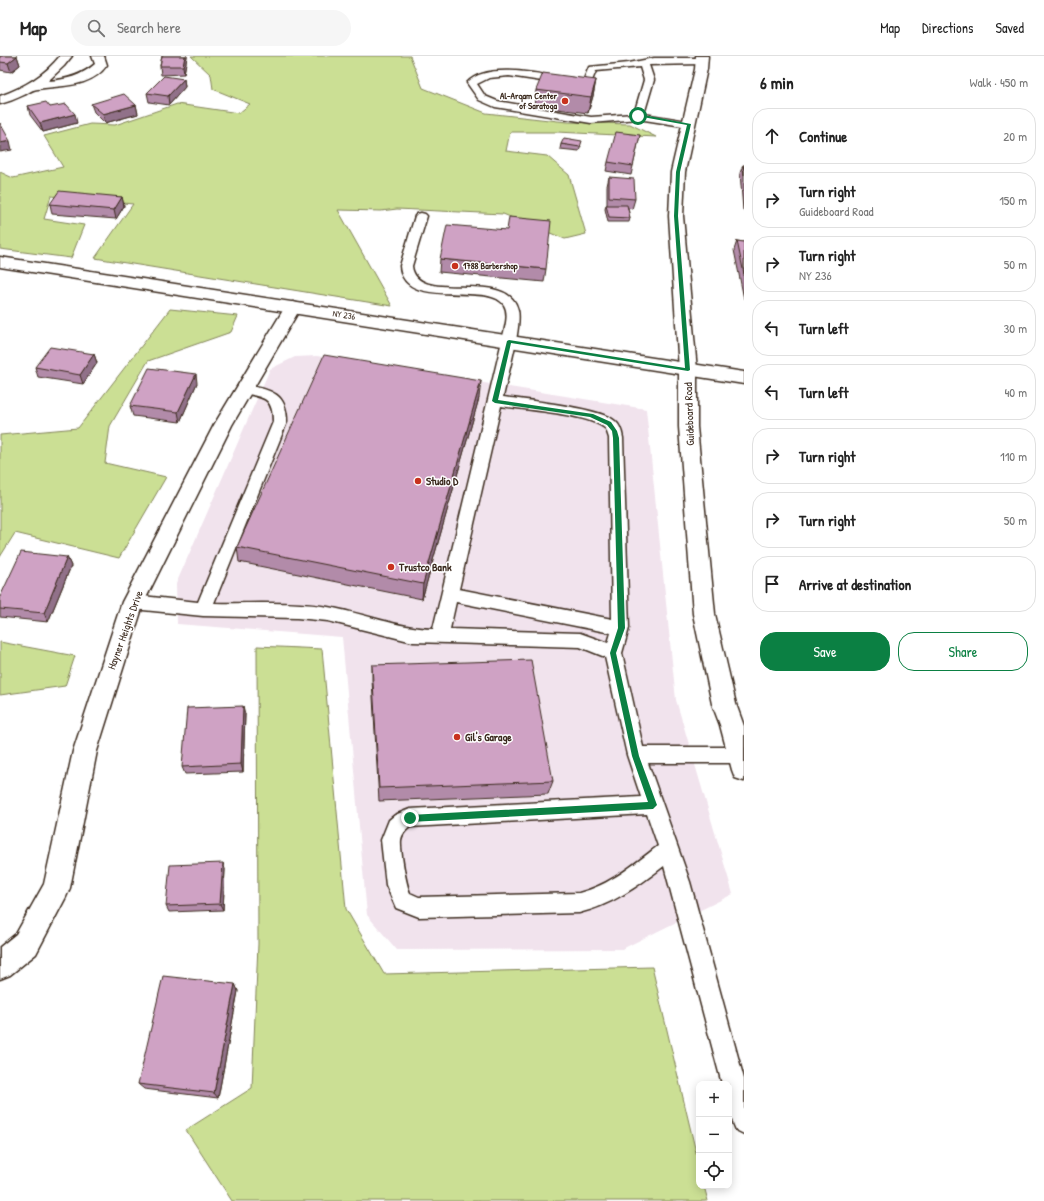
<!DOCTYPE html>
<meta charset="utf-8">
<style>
:root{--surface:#fff;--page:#f6f6f6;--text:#222;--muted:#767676;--line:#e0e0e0;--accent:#0b8043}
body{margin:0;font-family:"Patrick Hand",sans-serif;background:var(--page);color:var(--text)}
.controls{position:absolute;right:12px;bottom:12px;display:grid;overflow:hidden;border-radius:8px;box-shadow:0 2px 10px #0003}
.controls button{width:36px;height:36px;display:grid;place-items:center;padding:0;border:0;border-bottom:1px solid var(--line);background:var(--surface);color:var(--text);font:20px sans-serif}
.stop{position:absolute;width:12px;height:12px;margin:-9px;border:3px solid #0b8043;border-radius:50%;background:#fff}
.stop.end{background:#0b8043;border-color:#fff;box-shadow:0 1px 4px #0008}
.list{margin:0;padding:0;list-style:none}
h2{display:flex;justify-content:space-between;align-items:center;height:52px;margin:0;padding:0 16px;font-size:17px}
h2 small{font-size:13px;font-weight:400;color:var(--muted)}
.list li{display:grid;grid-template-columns:26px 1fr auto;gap:12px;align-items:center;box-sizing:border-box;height:56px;margin:0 8px 8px;padding:0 8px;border:1px solid var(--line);border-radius:16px}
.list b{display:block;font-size:15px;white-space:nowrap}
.list p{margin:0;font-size:13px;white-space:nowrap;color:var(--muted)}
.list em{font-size:13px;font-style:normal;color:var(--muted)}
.actions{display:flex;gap:8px;padding:12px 16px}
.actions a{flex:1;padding:9px 0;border:1px solid var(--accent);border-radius:16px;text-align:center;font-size:14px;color:var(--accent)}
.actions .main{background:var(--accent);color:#fff}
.icon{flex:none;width:22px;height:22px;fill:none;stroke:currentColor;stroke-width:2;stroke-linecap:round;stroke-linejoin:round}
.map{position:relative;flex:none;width:744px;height:1145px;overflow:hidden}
header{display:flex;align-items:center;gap:24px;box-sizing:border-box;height:56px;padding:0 20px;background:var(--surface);border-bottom:1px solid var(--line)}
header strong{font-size:19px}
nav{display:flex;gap:22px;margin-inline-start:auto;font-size:14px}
.search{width:280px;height:36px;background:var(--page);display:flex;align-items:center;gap:10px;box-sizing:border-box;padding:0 14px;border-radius:22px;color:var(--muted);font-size:15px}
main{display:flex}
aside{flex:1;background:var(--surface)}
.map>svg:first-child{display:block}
.built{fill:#f1e3ed}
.green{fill:#cbdf94;stroke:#838459}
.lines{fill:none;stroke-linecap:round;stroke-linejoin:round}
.service-casing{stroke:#3b2a1e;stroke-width:3}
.minor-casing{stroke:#3b2a1e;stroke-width:3}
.tertiary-casing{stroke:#3b2a1e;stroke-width:3}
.secondary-casing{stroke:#3b2a1e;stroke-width:3}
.service{fill:#fff;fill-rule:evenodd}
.minor{fill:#fff;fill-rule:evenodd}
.tertiary{fill:#fff;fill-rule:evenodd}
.secondary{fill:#fff;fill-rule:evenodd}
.wall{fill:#b28ba9;stroke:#3b2a1e}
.shaded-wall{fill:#917189;stroke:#3b2a1e}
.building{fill:#cfa2c4;stroke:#3b2a1e}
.route{fill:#0b8043}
.poi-dot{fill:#c8321e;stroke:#fff;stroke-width:1.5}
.labels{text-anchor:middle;stroke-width:3;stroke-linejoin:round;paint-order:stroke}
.far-poi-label{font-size:9px;font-weight:bold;fill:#3b2a1e;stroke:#fff;text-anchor:end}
.far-street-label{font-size:9px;fill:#3b2a1e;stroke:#fff}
.street-label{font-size:11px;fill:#3b2a1e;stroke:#fff}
.poi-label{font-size:11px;font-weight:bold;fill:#3b2a1e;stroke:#fff;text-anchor:start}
</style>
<header>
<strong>Map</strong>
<div class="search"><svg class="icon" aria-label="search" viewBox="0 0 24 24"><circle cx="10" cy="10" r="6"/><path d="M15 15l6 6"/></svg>Search here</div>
<nav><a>Map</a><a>Directions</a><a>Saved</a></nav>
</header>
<main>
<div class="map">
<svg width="744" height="1145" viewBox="0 0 744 1145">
<rect width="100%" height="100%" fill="#fff"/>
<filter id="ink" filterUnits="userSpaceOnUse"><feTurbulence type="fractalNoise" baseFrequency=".025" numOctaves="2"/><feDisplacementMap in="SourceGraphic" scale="8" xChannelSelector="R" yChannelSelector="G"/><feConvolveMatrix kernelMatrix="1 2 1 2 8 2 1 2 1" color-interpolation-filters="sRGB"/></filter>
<g filter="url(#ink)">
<!-- built -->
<path class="built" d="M317,300L646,353L676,644L733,838L622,893L397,894L367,859L342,581L177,568L176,528L270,313L295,301Z"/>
<!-- green -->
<path class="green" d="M191,0H410L423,32L486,57L567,66L630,68L656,81L557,76H510L506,95L547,100L569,119L586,178L565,183L503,158L397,153L381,155L338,154L392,250L95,202L133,148L51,140L44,163L84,169L71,202L0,193V116L13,122L63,111L44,80L90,68L115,69L177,48L239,57L250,48L213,33L211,19Z
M170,253L238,260L231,276L148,305L110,370L105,407L166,421L119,502L15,477L0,501V379L78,372Z
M0,586L75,600L65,630L0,639Z
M257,590L322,593L346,853L384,918L652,911L699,1109V1130H704L708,1145H232L186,1074L252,1032L258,888Z"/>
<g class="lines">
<defs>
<path id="service" d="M654,2H702L707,5L702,8L649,9L654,24L644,58L693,66L694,68L693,70L689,71L638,63L591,67L495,51L479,44L467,27C488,3 552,21 580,25L584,23L589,11L629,7ZM640,11L644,24L634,58L591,61L497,45L485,40L477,28L489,22L509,20L581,31L591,27L596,15Z
M421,157L425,158L427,160L412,210C416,251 508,210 518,254C522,271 507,322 503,341C525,344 601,352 615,365C620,369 622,376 623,382L629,572L622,597L643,691H740L744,692V706L740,707H648L690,826L744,1023V1078L736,1074C729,1059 729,1045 729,1028H722L664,810C638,830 612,849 579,857L419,861L396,852L386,829L381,784L389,764L395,759L410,753L641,741L627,699L605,601L580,591L413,586L328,565L297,562L203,560L133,553L127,551L125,546L127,541L133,539L198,546L273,366C273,339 262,342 240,336L238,333L240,330L245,329C270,334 287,336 287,366L214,547C251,548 291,545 328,551C363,557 397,572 433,573L502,285C504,274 510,259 504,249C488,224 403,256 400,210L415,160L417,158ZM501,350C525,354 589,358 606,373L609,382L612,563L459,533ZM456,546L611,577L608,587L580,577L450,573ZM647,758L658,790C633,809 610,829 579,837L419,841L410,837C406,828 400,794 401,784C402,778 406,774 410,771Z"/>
<path id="minor" d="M60,0H72L64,10L48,25C66,24 81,20 95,8L92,0H104L107,9C91,32 62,29 38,33C33,33 28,37 24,39C16,43 8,46 0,48V40C23,32 45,19 60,0Z
M293,246L299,248L301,251L232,369L144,546L97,695L70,832L66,841L36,898L10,919L0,923V891L16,878L44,828L73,695L122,546L214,369L285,251L287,248Z"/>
<path id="tertiary" d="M696,0H708L707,13L685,116L683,160L697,314V371L715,558L736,648L744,670V725L735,722L732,714L720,669L712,648L693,558L679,371V314L669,160L671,116L695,13Z"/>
<path id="secondary" d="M0,201L744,316V328L0,211Z"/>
</defs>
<!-- service casing -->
<use href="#service" class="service-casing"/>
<!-- minor casing -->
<use href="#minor" class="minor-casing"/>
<!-- tertiary casing -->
<use href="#tertiary" class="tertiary-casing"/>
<!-- secondary casing -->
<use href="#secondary" class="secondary-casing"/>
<!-- service -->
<use href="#service" class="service"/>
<!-- minor -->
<use href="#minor" class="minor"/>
<!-- tertiary -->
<use href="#tertiary" class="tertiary"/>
<!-- secondary -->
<use href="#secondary" class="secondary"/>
</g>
<!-- wall -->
<path class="wall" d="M0,0H17L20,9L11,16L0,14Z
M162,0H187L184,18L161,19L160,10Z
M184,23L185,31L169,49L149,46L147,37Z
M596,24L593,40L588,57L534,50L536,34Z
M91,48L136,49L138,58L105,67L94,56Z
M28,50L50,51L77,67L43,76L30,59Z
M640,79L631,119L606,115L608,106Z
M561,88L581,90L579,95L560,93Z
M743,109H744V154H743L740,117Z
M609,121L635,143L632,153L628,152L630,162L629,166H608L605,153L606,149H607V130Z
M122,141L124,150L116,163L52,158L50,148Z
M737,185L744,186V243L734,194Z
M440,203L546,213L544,226L439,216Z
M94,298L97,307L83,328L38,321L35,311Z
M197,327L180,366L133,360L130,350Z
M479,342L422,543L239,506L237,491Z
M67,501L71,510L48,566L0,561V541Z
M372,609L553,725L548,738L379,745L372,624Z
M245,658L243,716L185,718L182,711Z
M225,813L223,854L169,856L166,850Z
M235,928L238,935L218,1042L144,1033L138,1028Z"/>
<!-- shaded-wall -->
<path class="shaded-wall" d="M17,0L20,9L11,16L8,7Z
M185,0H187V1L184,18L183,10Z
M184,23L185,31L169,49L168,40Z
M596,24L593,40L588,57L591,41Z
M136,49L138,58L105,67L103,58Z
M75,58L77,67L43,76L40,67Z
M10,85L12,94L0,96V87Z
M122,141L124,150L116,163L114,154Z
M94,298L97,307L83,328L80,319Z
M196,318L197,327L180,366L178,356Z
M481,325L479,342L422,543L423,528Z
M67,501L71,510L48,566L44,557Z
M243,650L245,658L243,716L241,708Z
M223,807L225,813L223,854L220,848Z
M235,928L238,935L218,1042L214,1037Z"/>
<!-- building -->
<path class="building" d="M0,0H17L8,7L0,6Z
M162,0H185L183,10H160Z
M543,17L596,24L591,41L536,34Z
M164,20L184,23L168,40L147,37Z
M124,38L136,49L103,58L91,48Z
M46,46L50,51L66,48L75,58L40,67L28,50Z
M0,67L10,85L0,87Z
M616,76L640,79L633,110L608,106Z
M564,82L582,85L580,91L561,88Z
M743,109H744V119Z
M609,121L634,123L635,143L609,141Z
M59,135L122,141L114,154L50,148Z
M606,149H627L630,162L609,161Z
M509,161L551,165L546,213L440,203L447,169L507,174Z
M737,185L744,186V218Z
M50,291L94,298L80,319L35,311Z
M324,299L481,325L423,528L237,491Z
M149,312L196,318L178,356L130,350Z
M21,496L67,501L44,557L0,553V541Z
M531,604L553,725L379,732L372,609Z
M243,650L241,708L182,711L187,652Z
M223,807L220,848L166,850L170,809Z
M163,920L235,928L214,1037L138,1028Z"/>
</g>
<!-- route -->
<path class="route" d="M638,58L691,68L680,116L678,160L690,314L688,315L511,287L498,344L593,358L611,366L617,375L619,382L625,572L616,597L639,700L657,749L653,753L410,766L406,762L410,759L648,746L632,700L610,597L618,572L613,382L612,375L607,369L590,361L495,347L492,345L507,285L509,284L685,312L674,160L676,116L687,69L637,60Z"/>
<!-- markers -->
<g class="poi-dot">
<circle cx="565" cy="45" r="4"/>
<circle cx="455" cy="210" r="4"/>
<circle cx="418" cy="425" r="4"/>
<circle cx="391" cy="511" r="4"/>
<circle cx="457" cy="681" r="4"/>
</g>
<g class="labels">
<!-- far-poi labels -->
<g class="far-poi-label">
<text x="557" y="43">Al-Arqam Center<tspan x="557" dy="10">of Saratoga</tspan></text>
<text x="463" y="213" text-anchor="start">1788 Barbershop</text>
</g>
<!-- far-street labels -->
<g class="far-street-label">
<text transform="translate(344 259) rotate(9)" y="3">NY 236</text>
</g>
<!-- street labels -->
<g class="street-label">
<text transform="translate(689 358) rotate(-92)" y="4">Guideboard Road</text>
<text transform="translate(125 574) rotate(-70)" y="4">Hayner Heights Drive</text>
</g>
<!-- poi labels -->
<g class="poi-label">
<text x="426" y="429">Studio D</text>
<text x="399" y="515">Trustco Bank</text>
<text x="465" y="685">Gil's Garage</text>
</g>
</g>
</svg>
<div class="controls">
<button>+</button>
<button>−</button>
<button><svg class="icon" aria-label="locate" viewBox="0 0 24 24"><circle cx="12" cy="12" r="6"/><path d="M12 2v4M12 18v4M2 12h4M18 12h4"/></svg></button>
</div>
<div class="stop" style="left:638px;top:60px"></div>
<div class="stop end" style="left:410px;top:762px"></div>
</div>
<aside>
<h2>6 min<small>Walk · 450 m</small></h2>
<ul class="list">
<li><svg class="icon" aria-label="ahead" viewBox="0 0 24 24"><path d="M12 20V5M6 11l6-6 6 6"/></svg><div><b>Continue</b></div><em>20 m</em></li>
<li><svg class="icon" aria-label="right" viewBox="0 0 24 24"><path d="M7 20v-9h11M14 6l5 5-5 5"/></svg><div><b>Turn right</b><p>Guideboard Road</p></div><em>150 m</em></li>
<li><svg class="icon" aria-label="right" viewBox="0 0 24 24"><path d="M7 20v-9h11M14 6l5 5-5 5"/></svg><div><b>Turn right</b><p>NY 236</p></div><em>50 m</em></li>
<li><svg class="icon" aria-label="left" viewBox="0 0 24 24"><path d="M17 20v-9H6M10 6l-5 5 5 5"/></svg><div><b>Turn left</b></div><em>30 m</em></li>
<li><svg class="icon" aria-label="left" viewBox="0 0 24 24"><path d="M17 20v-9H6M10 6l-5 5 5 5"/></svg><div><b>Turn left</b></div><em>40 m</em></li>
<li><svg class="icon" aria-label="right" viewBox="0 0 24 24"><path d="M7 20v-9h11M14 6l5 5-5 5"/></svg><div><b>Turn right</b></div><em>110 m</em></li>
<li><svg class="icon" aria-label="right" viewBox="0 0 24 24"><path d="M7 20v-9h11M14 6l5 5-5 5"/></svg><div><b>Turn right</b></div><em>50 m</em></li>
<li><svg class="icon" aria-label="arrive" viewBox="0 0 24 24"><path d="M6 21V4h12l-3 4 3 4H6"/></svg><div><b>Arrive at destination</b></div></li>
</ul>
<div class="actions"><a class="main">Save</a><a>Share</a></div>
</aside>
</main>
